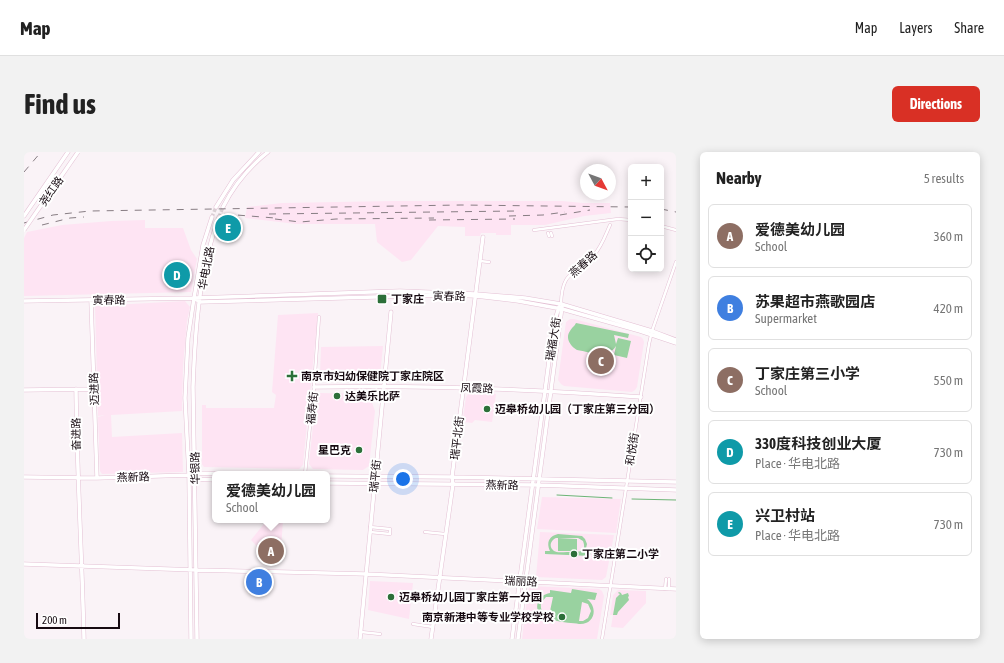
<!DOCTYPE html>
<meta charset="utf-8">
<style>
:root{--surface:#fff;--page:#f2f2f2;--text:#222;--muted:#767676;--line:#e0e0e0;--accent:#d93025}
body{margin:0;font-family:"Asap Condensed","Noto Sans SC",sans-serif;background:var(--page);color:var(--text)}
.controls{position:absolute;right:12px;top:12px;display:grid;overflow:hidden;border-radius:6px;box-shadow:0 2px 10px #0003}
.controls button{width:36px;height:36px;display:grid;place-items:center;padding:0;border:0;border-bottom:1px solid var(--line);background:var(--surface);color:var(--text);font:20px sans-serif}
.compass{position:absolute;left:556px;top:12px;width:36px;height:36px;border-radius:50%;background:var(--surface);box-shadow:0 2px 10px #0003;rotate:131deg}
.scale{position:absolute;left:12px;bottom:10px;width:84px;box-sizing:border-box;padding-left:4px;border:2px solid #160a11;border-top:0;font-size:11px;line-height:14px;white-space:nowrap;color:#160a11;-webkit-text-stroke:3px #fff;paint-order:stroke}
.you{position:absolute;left:379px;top:327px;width:14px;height:14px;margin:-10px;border:3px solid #fff;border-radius:50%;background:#1a73e8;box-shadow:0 0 0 6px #1a73e833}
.badge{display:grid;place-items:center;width:26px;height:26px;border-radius:50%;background:var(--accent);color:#fff;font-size:13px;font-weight:700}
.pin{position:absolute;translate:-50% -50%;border:2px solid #fff;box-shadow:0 1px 4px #0006}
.popup{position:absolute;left:188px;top:319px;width:118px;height:52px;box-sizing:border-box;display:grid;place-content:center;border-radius:6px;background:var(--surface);filter:drop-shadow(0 1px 3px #0005);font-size:13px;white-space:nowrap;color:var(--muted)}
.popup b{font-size:15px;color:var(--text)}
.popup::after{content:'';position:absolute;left:50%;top:100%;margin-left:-8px;border:8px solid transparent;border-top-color:var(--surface)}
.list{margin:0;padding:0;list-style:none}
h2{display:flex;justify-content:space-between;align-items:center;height:52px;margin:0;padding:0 16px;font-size:17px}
h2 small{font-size:13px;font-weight:400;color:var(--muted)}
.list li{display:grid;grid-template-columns:26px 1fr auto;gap:12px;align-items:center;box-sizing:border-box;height:64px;margin:0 8px 8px;padding:0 8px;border:1px solid var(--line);border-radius:6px}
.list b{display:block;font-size:15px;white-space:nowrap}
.list p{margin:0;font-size:13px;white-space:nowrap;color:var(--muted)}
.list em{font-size:13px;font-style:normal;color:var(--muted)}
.icon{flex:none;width:22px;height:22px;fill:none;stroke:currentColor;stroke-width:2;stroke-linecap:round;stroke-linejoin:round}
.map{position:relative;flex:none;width:652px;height:487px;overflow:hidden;border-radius:6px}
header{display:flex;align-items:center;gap:24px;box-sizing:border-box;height:56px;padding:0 20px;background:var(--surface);border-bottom:1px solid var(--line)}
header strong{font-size:19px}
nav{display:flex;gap:22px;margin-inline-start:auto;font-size:14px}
.intro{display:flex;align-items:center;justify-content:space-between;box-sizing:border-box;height:96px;padding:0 24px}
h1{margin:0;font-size:28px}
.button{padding:10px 18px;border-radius:6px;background:var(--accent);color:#fff;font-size:14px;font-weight:700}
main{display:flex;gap:24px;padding:0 24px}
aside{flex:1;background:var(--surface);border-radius:6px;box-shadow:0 2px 10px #0003}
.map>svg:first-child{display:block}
.built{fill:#fee4f3}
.green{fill:#99d2a0;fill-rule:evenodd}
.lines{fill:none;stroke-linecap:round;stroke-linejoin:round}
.stream{stroke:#6cb476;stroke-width:1}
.secondary-tunnel{stroke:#d8d0d4;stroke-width:3.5;stroke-dasharray:3.5 2;stroke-linecap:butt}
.street-casing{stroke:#e4c0d4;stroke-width:3.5}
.secondary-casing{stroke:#e4c0d4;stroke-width:4.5}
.street{stroke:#fff;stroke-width:2.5}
.secondary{stroke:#fff;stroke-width:3.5}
.rail{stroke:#877d83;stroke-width:1;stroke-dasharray:7 7;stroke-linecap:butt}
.secondary-bridge-casing{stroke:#e4c0d4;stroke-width:4.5;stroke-linecap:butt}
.secondary-bridge{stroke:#fff;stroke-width:3.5}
.poi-dot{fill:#2c6f39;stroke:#fff;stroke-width:1.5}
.labels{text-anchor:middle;stroke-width:4;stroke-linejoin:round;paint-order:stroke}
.street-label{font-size:11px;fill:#160a11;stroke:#fff}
.poi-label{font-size:11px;font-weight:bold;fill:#160a11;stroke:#fff;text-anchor:start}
</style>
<header>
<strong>Map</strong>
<nav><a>Map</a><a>Layers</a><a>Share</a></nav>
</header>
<div class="intro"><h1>Find us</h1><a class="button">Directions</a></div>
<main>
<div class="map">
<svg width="652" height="487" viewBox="0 0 652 487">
<rect width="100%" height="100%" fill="#faf3f7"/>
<!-- built -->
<path class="built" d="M369,49H538L559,51H586L587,61L560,64L521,73H487V83H472V81H457L456,84H441V75L414,74L387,108L378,110L353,90L351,72H272L221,66L223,55L258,51Z
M121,68V76H159L167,98L173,107L167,140L0,144V86L3,80L38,73L87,69Z
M161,149L166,155L163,169L159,214L158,259L87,263L88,285L158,281L159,320L78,322L76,319L74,265L81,263L74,264L71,154Z
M294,161L279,313L275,317L180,315L177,311L178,308V253H182V256H250L252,243L248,240L254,163Z
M546,167H550L617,185L619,187L620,190L613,235L611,238L608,240L540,234L537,232L534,228L542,170Z
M359,194L356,224L353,226H299L296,222L297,195Z
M448,239L472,242L468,270L451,268L448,271L441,270V267L439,266L442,245L445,241Z
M296,241L343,242L347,248L351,259L345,314L339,318L289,317L285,312L292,245Z
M518,345L597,347L592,381L513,377Z
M243,368H259L256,412L249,411L227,388Z
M516,380L590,383L582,425L578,428L512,425Z
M346,429L389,431L385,467L344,458Z
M506,434L575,437L578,439L580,444L573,487H498L504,438Z
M594,438L622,439V451L599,476L587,475L589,463H586L589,443Z"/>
<!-- green -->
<path class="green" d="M552,171L605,182L604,186L590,183L592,192L594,186L607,189L603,206L590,203L592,194C583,208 566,200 553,198C546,194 541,186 546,179C548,175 550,175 552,171Z
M534,382L558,384L561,387L563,392L561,401H567L566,404L521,402V399H526C522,391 525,384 534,382ZM532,386H554L559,389C564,402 551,400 543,400C539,400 533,401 530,399C524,395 527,388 532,386Z
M534,386L553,387V399H534Z
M548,437L573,441L571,448L563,447C575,456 570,473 555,472C543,470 507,470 514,450C516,445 520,442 526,441V438L547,441ZM522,445H529L525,464C519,462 516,458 517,451ZM558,450L564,452L567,459L564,466L559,469H555Z
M595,440L597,441L598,443L604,441L605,444L604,445L605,448L594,460L593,463H589L592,446L596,442L594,441Z"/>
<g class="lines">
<!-- stream -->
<path class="stream" d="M533,343L588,346
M608,347L652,348"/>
<!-- secondary-tunnel -->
<path class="secondary-tunnel" d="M188,65L192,55
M195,65L199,55"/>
<defs>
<path id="street" d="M637,74L652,78
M510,78L594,67L607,68
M524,81L525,84
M527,81L528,84
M456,109L465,110
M537,152C538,117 551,124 570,103C578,94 581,84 586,73
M281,322L290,235L295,165
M346,375L366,377V382L346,380
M401,380L421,382
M641,437L642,427
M645,437V427
M389,472L409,475
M337,480L356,482
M578,487L625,192L628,179L652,110"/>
<path id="secondary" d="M192,55L209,28L235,0
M199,55C210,33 225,15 244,0
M0,64L44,0
M170,146L176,150L420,143L452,144L494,149L538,157L616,179L652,191
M67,148L73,326
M0,149L170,146L376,139L452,142L501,146L537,152L628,179L652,188
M290,235C399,233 508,237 617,245
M52,237C53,321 58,404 60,487
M0,238L70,237
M165,323L171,327L191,328
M303,324L428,325L652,330
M0,325L73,326L165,323L171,321L210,322
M303,331L515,333L652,338
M0,412L172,418L342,422L652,437
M167,487L165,323L161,246L164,186L170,146L179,93L188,65
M173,487L169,235C171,178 175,119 195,65
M336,487L367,160
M407,487L429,332L428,325L459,85
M488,487L530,171L535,155
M494,487L538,155"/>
</defs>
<!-- street casing -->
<use href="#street" class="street-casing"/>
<!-- secondary casing -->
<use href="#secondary" class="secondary-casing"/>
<!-- street -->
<use href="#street" class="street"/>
<!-- secondary -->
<use href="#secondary" class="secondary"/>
<!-- rail -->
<path class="rail" d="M0,20L17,0
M637,57L652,60
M200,62L251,66
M245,62L493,59
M536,63L566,58
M485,64L519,63L541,60
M251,67L276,70L312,67L410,66
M405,68L491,67
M0,71L29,63L66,59L437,53L607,55
M18,73L46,66L60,65"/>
<defs>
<path id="secondary-bridge" d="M0,78L54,0"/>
</defs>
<!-- secondary-bridge casing -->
<use href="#secondary-bridge" class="secondary-bridge-casing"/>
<!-- secondary-bridge -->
<use href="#secondary-bridge" class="secondary-bridge"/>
</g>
<!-- markers -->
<g class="poi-dot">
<rect x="353" y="142" width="10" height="10" rx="2"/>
<path d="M266 218h4v4h4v4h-4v4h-4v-4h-4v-4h4z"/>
<circle cx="313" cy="244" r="4"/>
<circle cx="463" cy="257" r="4"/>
<circle cx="335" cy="298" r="4"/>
<circle cx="550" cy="402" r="4"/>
<circle cx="367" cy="445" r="4"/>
<circle cx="538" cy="465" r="4"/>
</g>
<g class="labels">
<!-- street labels -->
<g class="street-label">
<text transform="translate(27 39) rotate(-55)" y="4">尧红路</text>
<text transform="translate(559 112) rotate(-42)" y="4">燕春路</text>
<text transform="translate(182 116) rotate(-79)" y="4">华电北路</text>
<text transform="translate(425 144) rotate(1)" y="4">寅春路</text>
<text transform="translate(85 148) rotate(-1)" y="4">寅春路</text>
<text transform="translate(529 187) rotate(-81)" y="4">瑞福大街</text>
<text transform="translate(453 236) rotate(2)" y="4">凤霞路</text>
<text transform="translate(70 237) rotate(-92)" y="4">迈进路</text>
<text transform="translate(288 256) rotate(-84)" y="4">福寿街</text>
<text transform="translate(52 282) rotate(-91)" y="4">奋进路</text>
<text transform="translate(433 286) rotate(-83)" y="4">瑞平北街</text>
<text transform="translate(608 297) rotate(-81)" y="4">和悦街</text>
<text transform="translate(171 316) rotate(-91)" y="4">华银路</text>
<text transform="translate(351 324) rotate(-84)" y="4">瑞平街</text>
<text transform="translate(109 325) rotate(-2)" y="4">燕新路</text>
<text transform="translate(478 333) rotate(1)" y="4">燕新路</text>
<text transform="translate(497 429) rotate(3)" y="4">瑞丽路</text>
</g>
<!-- poi labels -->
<g class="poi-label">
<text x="367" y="151">丁家庄</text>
<text x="277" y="228">南京市妇幼保健院丁家庄院区</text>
<text x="321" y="248">达美乐比萨</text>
<text x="471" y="261">迈皋桥幼儿园（丁家庄第三分园）</text>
<text x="327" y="302" text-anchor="end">星巴克</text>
<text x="558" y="406">丁家庄第二小学</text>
<text x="375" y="449">迈皋桥幼儿园丁家庄第一分园</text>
<text x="530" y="469" text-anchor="end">南京新港中等专业学校学校</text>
</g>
</g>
</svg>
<div class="controls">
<button>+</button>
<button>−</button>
<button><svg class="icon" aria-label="locate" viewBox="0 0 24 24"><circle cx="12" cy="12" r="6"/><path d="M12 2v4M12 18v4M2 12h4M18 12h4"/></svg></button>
</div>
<svg class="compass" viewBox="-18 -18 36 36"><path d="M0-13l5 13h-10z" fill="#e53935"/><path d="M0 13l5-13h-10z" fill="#767676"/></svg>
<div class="scale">200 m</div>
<div class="you"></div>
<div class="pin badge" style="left:247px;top:399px;background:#8d6e63">A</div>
<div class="popup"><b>爱德美幼儿园</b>School</div>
<div class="pin badge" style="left:235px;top:430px;background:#3f7fe0">B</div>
<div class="pin badge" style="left:577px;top:209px;background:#8d6e63">C</div>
<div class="pin badge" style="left:153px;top:123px;background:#0f9aa8">D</div>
<div class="pin badge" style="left:204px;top:76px;background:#0f9aa8">E</div>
</div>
<aside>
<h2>Nearby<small>5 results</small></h2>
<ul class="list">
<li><span class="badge" style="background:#8d6e63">A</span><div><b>爱德美幼儿园</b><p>School</p></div><em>360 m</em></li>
<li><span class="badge" style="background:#3f7fe0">B</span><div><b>苏果超市燕歌园店</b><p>Supermarket</p></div><em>420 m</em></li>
<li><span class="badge" style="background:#8d6e63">C</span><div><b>丁家庄第三小学</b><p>School</p></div><em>550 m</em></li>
<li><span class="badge" style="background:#0f9aa8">D</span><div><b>330度科技创业大厦</b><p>Place · 华电北路</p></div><em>730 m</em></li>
<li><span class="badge" style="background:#0f9aa8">E</span><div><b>兴卫村站</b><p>Place · 华电北路</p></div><em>730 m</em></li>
</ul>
</aside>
</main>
